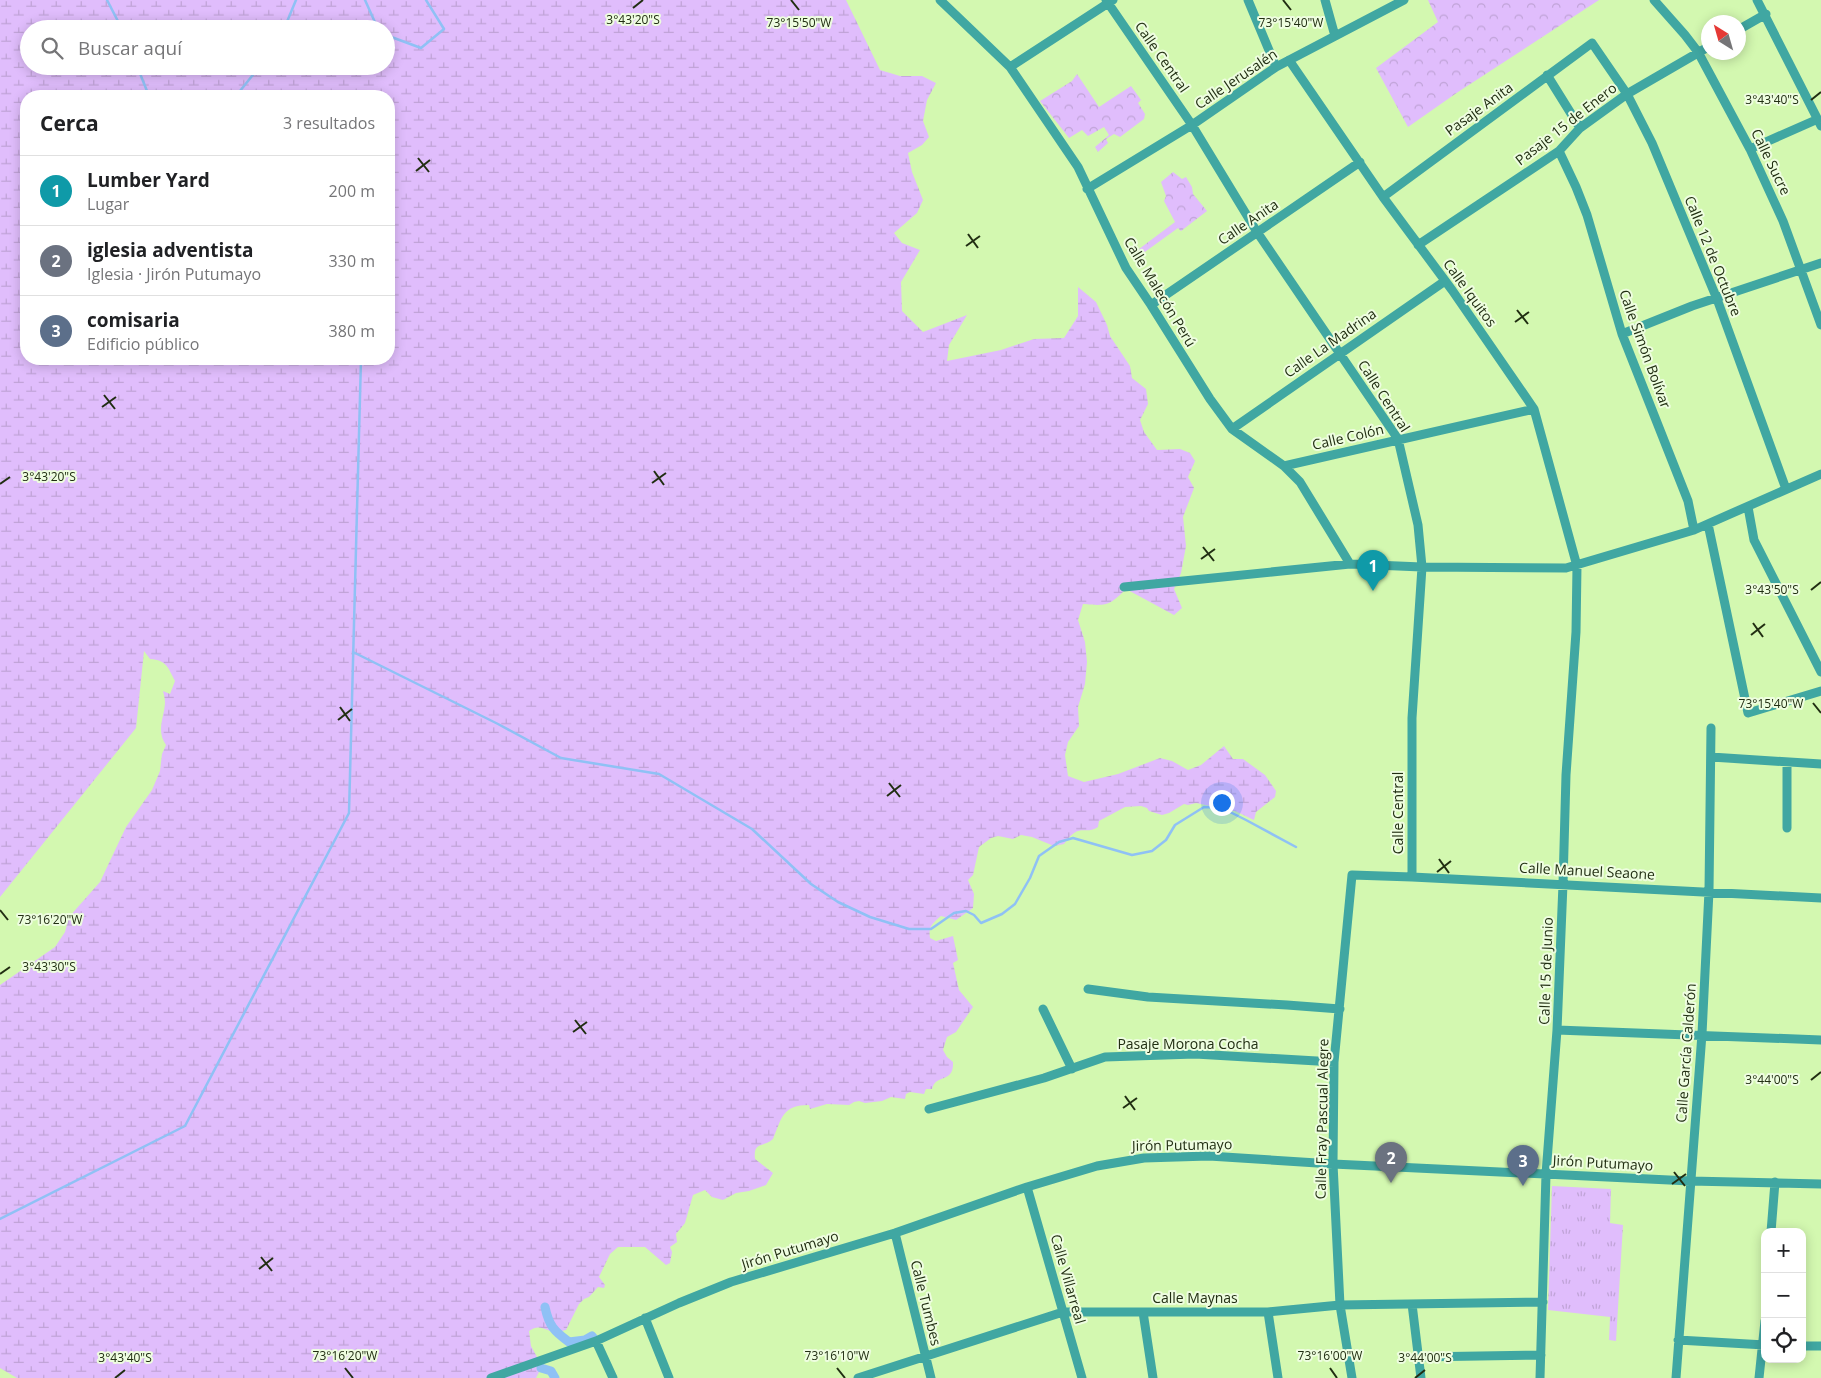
<!DOCTYPE html>
<html lang="es">
<meta charset="utf-8">
<style>
:root{--surface:#fff;--page:#f6f6f6;--text:#202124;--muted:#757577;--line:#e0e0e0;--accent:#111827}
body{margin:0;font-family:"Open Sans",sans-serif;background:var(--page);color:var(--text)}
.controls{position:absolute;right:15px;bottom:15px;display:grid;overflow:hidden;border-radius:10px;box-shadow:0 2px 12px #0003}
.controls button{width:45px;height:45px;display:grid;place-items:center;padding:0;border:0;border-bottom:1px solid var(--line);background:var(--surface);color:var(--text);font:25px sans-serif}
.compass{position:absolute;left:1701px;top:15px;width:45px;height:45px;border-radius:50%;background:var(--surface);box-shadow:0 2px 12px #0003;rotate:323deg}
.you{position:absolute;left:1221px;top:802px;width:18px;height:18px;margin:-12px;border:4px solid #fff;border-radius:50%;background:#1a73e8;box-shadow:0 0 0 8px #1a73e833}
.badge{display:grid;place-items:center;width:32px;height:32px;border-radius:50%;background:var(--accent);color:#fff;font-size:16px;font-weight:700}
.pin{position:absolute;translate:-50% -41px;filter:drop-shadow(0 1px 2px #0008)}
.pin::after{content:'';position:absolute;top:26px;width:18px;height:15px;background:inherit;clip-path:polygon(0 0,100% 0,50% 100%)}
.list{margin:0;padding:0;list-style:none}
h2{display:flex;justify-content:space-between;align-items:center;height:65px;margin:0;padding:0 20px;font-size:21px}
h2 small{font-size:16px;font-weight:400;color:var(--muted)}
.list li{display:grid;grid-template-columns:32px 1fr auto;gap:15px;align-items:center;box-sizing:border-box;height:70px;padding:0 20px;border-top:1px solid var(--line)}
.list b{display:block;font-size:19px;white-space:nowrap}
.list p{margin:0;font-size:16px;white-space:nowrap;color:var(--muted)}
.list em{font-size:16px;font-style:normal;color:var(--muted)}
.icon{flex:none;width:28px;height:28px;fill:none;stroke:currentColor;stroke-width:2;stroke-linecap:round;stroke-linejoin:round}
.map{position:relative;flex:none;width:1821px;height:1378px;overflow:hidden}
.search{position:absolute;background:var(--surface);box-shadow:0 2px 12px #0003;left:20px;top:20px;width:375px;height:55px;display:flex;align-items:center;gap:12px;box-sizing:border-box;padding:0 18px;border-radius:28px;color:var(--muted);font-size:19px}
.panel{position:absolute;background:var(--surface);box-shadow:0 2px 12px #0003;left:20px;top:90px;width:375px;height:275px;border-radius:20px}
.map>svg:first-child{display:block}
.grass{fill:url(#grass-tufts)}
.forest{fill:url(#forest-crowns)}
.wetland{fill:url(#wetland-marsh);fill-rule:evenodd}
.lines{fill:none;stroke-linecap:round;stroke-linejoin:round}
.stream{stroke:#8fc1f5;stroke-width:2.5}
.canal{stroke:#8fc1f5;stroke-width:9}
.minor{stroke:#40a7a2;stroke-width:9}
.ticks{fill:none;stroke:#212e12;stroke-width:2}
.labels{text-anchor:middle;stroke-width:4;stroke-linejoin:round;paint-order:stroke}
.street-label{font-size:14px;fill:#212e12;stroke:#eefde0}
.ticks-label{font-size:12px;text-anchor:middle;fill:#212e12;stroke:#eefde0;stroke-width:4;stroke-linejoin:round;paint-order:stroke}
</style>
<div class="map">
<svg width="1821" height="1378" viewBox="0 0 1821 1378">
<defs>
<pattern id="grass-tufts" width="24" height="20" patternUnits="userSpaceOnUse" patternTransform="scale(1.25)"><rect width="24" height="20" fill="#e0bdfc"/><path d="M3 7l-1-3M5 7V3M7 7l1-3M15 17l-1-3M17 17v-4M19 17l1-3" fill="none" stroke="#c0a3d7"/></pattern>
<pattern id="forest-crowns" width="20" height="18" patternUnits="userSpaceOnUse" patternTransform="scale(1.25)"><rect width="20" height="18" fill="#e0bdfc"/><path d="M2 6a3 3 0 1 1 6 0M12 15a3 3 0 1 1 6 0" fill="none" stroke="#c0a3d7"/></pattern>
<pattern id="wetland-marsh" width="20" height="14" patternUnits="userSpaceOnUse" patternTransform="scale(1.25)"><rect width="20" height="14" fill="#e0bdfc"/><path d="M1 5h8M5 5V1M11 12h8M15 12V8" fill="none" stroke="#c0a3d7"/></pattern>
</defs>
<rect width="100%" height="100%" fill="#d3f8b0"/>
<!-- grass -->
<path class="grass" d="M1552,1186L1611,1189L1610,1223L1623,1225L1616,1341L1609,1340L1610,1317L1548,1310Z"/>
<!-- forest -->
<path class="forest" d="M1428,0H1599L1458,92L1408,127L1376,68L1438,22Z
M1077,74L1099,107L1131,86L1141,100L1138,103L1145,114L1144,119L1120,137L1114,134L1106,139L1108,143L1098,152L1095,147L1109,135L1104,127L1088,136L1082,130L1069,138L1040,101L1072,81Z
M1173,172L1182,179L1186,177L1192,187L1193,194L1207,211L1181,231L1178,228L1142,254L1139,249L1175,222L1164,201L1166,196L1161,182Z"/>
<!-- wetland -->
<path class="wetland" d="M0,0H846L880,70L900,76H922L936,83L927,100L923,121L929,137L922,145L908,153L912,172L923,200L917,213L894,233L902,243L920,250L901,282L902,311L923,332L967,315L949,345L947,361L1001,350L1034,339L1064,338L1078,316V287L1096,302L1107,325L1110,336L1130,366L1132,378L1146,389L1148,404L1140,420L1144,432L1157,450L1180,449L1190,453L1195,461L1188,477L1194,488L1183,517L1186,546L1181,573L1174,589L1182,608L1174,615L1126,589C1109,606 1107,606 1083,604L1078,620L1085,642L1087,662L1085,684L1078,707L1079,726L1068,742L1065,755L1068,776L1084,782L1118,774L1160,758L1172,761L1188,770L1201,765L1224,746L1233,759H1243L1265,775L1276,791L1275,797L1256,812L1254,820L1235,811H1229L1220,807H1215L1196,803L1188,805L1184,804L1169,813L1162,815L1149,811L1147,808L1141,806L1125,807L1099,821L1098,827C1084,836 1080,821 1064,844L1054,846L1032,837L1021,835L1013,839L998,836L991,838L979,847L973,875L968,880L974,894L973,908L956,920L941,916C933,923 928,926 930,938L936,941L953,936L958,960L953,963L959,990L973,1007L956,1032L947,1037L943,1050L947,1057L953,1062C954,1084 936,1073 932,1089H926L924,1094L910,1092L906,1094L905,1099L891,1097L882,1101L865,1103L859,1101L854,1102L849,1105L827,1104L810,1109L809,1105C783,1105 782,1117 773,1139C763,1148 753,1141 755,1159L773,1173L766,1185L749,1191L736,1193L723,1200L712,1197L705,1190L693,1195L685,1223L676,1234L677,1242L670,1247L672,1252L670,1263L666,1265L645,1247H618L610,1254L599,1277L605,1285L604,1288L598,1287L589,1297L584,1299L579,1304L566,1330C564,1330 561,1332 558,1332C547,1333 541,1322 529,1331L531,1346L542,1366L536,1378H17L0,1368V985L55,947L65,932L69,917L100,882L126,827L152,790L160,771L162,754L166,745C156,731 164,718 165,703C165,699 164,695 163,691L170,694L175,681C168,668 167,660 150,659L144,651L136,728L0,897ZM29,29H386V66H29ZM26,96H389V359H26Z"/>
<g class="lines">
<!-- stream -->
<path class="stream" d="M107,0L122,29
M365,0L378,29
M284,29L296,0
M386,35L421,48L444,29L426,0
M137,66L149,96
M236,96L260,66
M353,652L498,724L561,758L659,774L752,829L811,884L838,902L870,917L909,929H931L954,913L966,911L974,915L981,923L1002,914L1015,904L1030,878L1039,856L1059,842L1073,838L1132,855L1152,851L1166,840L1175,825L1204,807L1222,808L1246,820L1296,847
M0,1219L185,1126L349,813L361,359"/>
<!-- canal -->
<path class="canal" d="M545,1307C549,1326 554,1331 569,1342L585,1340L592,1336L596,1341
M541,1368L551,1371L555,1378"/>
<!-- minor -->
<path class="minor" d="M940,0L1010,67L1078,167L1126,268L1151,305L1210,399L1232,429L1284,466L1300,482L1350,564
M1106,0L1192,125L1257,232L1398,439L1418,525L1422,567L1412,718V877
M1248,0L1276,67
M1325,0L1335,36
M1654,0L1685,35L1698,52L1750,149L1783,221L1821,325
M1757,0L1821,126
M1738,30L1766,14
M1289,60L1383,197L1452,290L1534,409L1577,566L1576,632L1566,775L1563,884L1557,1030L1546,1174L1540,1378
M1010,67L1113,0
M1547,75L1580,128
M1750,149L1818,119
M1559,151L1576,187L1587,215L1622,334L1688,501L1694,530
M1087,189L1192,125L1276,67L1404,0
M1383,197L1592,43L1627,94L1652,143L1717,299L1786,489
M1418,245L1559,151L1580,128L1627,94L1708,47
M1151,305L1360,162
M1622,334L1692,306L1821,263
M1232,429L1445,281
M1284,466L1534,409
M1748,507L1754,540L1821,672
M1708,524L1748,713L1821,691
M1124,587L1350,564L1422,567L1566,568L1694,530L1821,474
M1711,757L1821,764
M1787,828V763
M1088,989L1148,997L1287,1005L1340,1009
M1043,1009L1072,1069
M1557,1030L1821,1040
M929,1109L1044,1078L1105,1057L1195,1054L1334,1062
M1027,1187L1082,1378
M1771,1232L1775,1182
M895,1233L931,1378
M1412,1304L1421,1378
M1143,1312L1153,1378
M1268,1312L1278,1378
M645,1318L669,1378
M1678,1340L1765,1345
M596,1341L613,1378
M1802,1346H1821
M1418,1357L1541,1355
M491,1378L596,1341L679,1303L731,1282L895,1233L1027,1187L1097,1166L1144,1158L1209,1156L1333,1164L1690,1181L1821,1184
M858,1378L1063,1312H1268L1340,1305L1543,1302
M1352,1378L1340,1305L1333,1164L1334,1062L1352,875L1412,877L1821,898
M1676,1378L1702,1034L1709,891L1711,728
M1759,1378L1765,1321"/>
</g>
<!-- ticks -->
<path class="ticks" d="M791,0L799,10M1283,0L1291,10M633,8L643,0M1811,100L1821,92M418,158L429,172M416,171L430,160M968,234L978,248M966,246L980,236M1517,310L1528,324M1515,322L1529,312M104,395L115,409M102,407L116,397M654,471L664,485M652,483L666,473M0,484L10,477M1203,547L1214,561M1201,559L1215,549M1811,590L1821,582M1753,623L1763,637M1751,635L1765,624M1813,703L1821,713M340,707L350,721M338,720L352,709M889,783L900,797M887,796L901,785M1439,859L1449,873M1437,872L1451,861M0,910L8,920M0,974L10,967M575,1020L586,1034M573,1032L587,1022M1811,1080L1821,1072M1125,1096L1135,1110M1123,1108L1137,1098M1674,1172L1685,1186M1672,1184L1686,1174M261,1257L272,1271M259,1269L273,1258M345,1368L353,1378M837,1368L845,1378M1330,1368L1337,1378M115,1378L125,1370M1415,1378L1425,1370"/>
<g class="labels">
<!-- street labels -->
<g class="street-label">
<text transform="translate(1162 57) rotate(55)" y="5">Calle Central</text>
<text transform="translate(1236 79) rotate(-34)" y="5">Calle Jerusalén</text>
<text transform="translate(1479 109) rotate(-36)" y="5">Pasaje Anita</text>
<text transform="translate(1566 124) rotate(-38)" y="5">Pasaje 15 de Enero</text>
<text transform="translate(1771 162) rotate(64)" y="5">Calle Sucre</text>
<text transform="translate(1248 222) rotate(-34)" y="5">Calle Anita</text>
<text transform="translate(1713 256) rotate(68)" y="5">Calle 12 de Octubre</text>
<text transform="translate(1160 292) rotate(59)" y="5">Calle Malecón Perú</text>
<text transform="translate(1470 293) rotate(54)" y="5">Calle Iquitos</text>
<text transform="translate(1330 343) rotate(-35)" y="5">Calle La Madrina</text>
<text transform="translate(1645 349) rotate(70)" y="5">Calle Simón Bolívar</text>
<text transform="translate(1384 396) rotate(57)" y="5">Calle Central</text>
<text transform="translate(1348 437) rotate(-13)" y="5">Calle Colón</text>
<text transform="translate(1398 813) rotate(-90)" y="5">Calle Central</text>
<text transform="translate(1587 871) rotate(3)" y="5">Calle Manuel Seaone</text>
<text transform="translate(1546 971) rotate(-88)" y="5">Calle 15 de Junio</text>
<text x="1188" y="1049">Pasaje Morona Cocha</text>
<text transform="translate(1686 1053) rotate(-86)" y="5">Calle García Calderón</text>
<text transform="translate(1322 1119) rotate(-89)" y="5">Calle Fray Pascual Alegre</text>
<text transform="translate(1182 1145) rotate(-1)" y="5">Jirón Putumayo</text>
<text transform="translate(1603 1163) rotate(3)" y="5">Jirón Putumayo</text>
<text transform="translate(790 1250) rotate(-17)" y="5">Jirón Putumayo</text>
<text transform="translate(1068 1279) rotate(74)" y="5">Calle Villarreal</text>
<text x="1195" y="1303">Calle Maynas</text>
<text transform="translate(926 1303) rotate(76)" y="5">Calle Tumbes</text>
</g>
</g>
<g class="ticks-label">
<text x="633" y="24">3°43'20"S</text>
<text x="799" y="27">73°15'50"W</text>
<text x="1291" y="27">73°15'40"W</text>
<text x="1772" y="104">3°43'40"S</text>
<text x="49" y="481">3°43'20"S</text>
<text x="1772" y="594">3°43'50"S</text>
<text x="1771" y="708">73°15'40"W</text>
<text x="50" y="924">73°16'20"W</text>
<text x="49" y="971">3°43'30"S</text>
<text x="1772" y="1084">3°44'00"S</text>
<text x="345" y="1360">73°16'20"W</text>
<text x="837" y="1360">73°16'10"W</text>
<text x="1330" y="1360">73°16'00"W</text>
<text x="125" y="1362">3°43'40"S</text>
<text x="1425" y="1362">3°44'00"S</text>
</g>
</svg>
<div class="controls">
<button>+</button>
<button>−</button>
<button><svg class="icon" aria-label="locate" viewBox="0 0 24 24"><circle cx="12" cy="12" r="6"/><path d="M12 2v4M12 18v4M2 12h4M18 12h4"/></svg></button>
</div>
<svg class="compass" viewBox="-18 -18 36 36"><path d="M0-13l5 13h-10z" fill="#e53935"/><path d="M0 13l5-13h-10z" fill="#757577"/></svg>
<div class="you"></div>
<div class="pin badge" style="left:1373px;top:591px;background:#0f9aa8">1</div>
<div class="pin badge" style="left:1391px;top:1183px;background:#6b7280">2</div>
<div class="pin badge" style="left:1523px;top:1186px;background:#5c6f8a">3</div>
<div class="search"><svg class="icon" aria-label="search" viewBox="0 0 24 24"><circle cx="10" cy="10" r="6"/><path d="M15 15l6 6"/></svg>Buscar aquí</div>
<section class="panel">
<h2>Cerca<small>3 resultados</small></h2>
<ul class="list">
<li><span class="badge" style="background:#0f9aa8">1</span><div><b>Lumber Yard</b><p>Lugar</p></div><em>200 m</em></li>
<li><span class="badge" style="background:#6b7280">2</span><div><b>iglesia adventista</b><p>Iglesia · Jirón Putumayo</p></div><em>330 m</em></li>
<li><span class="badge" style="background:#5c6f8a">3</span><div><b>comisaria</b><p>Edificio público</p></div><em>380 m</em></li>
</ul>
</section>
</div>
